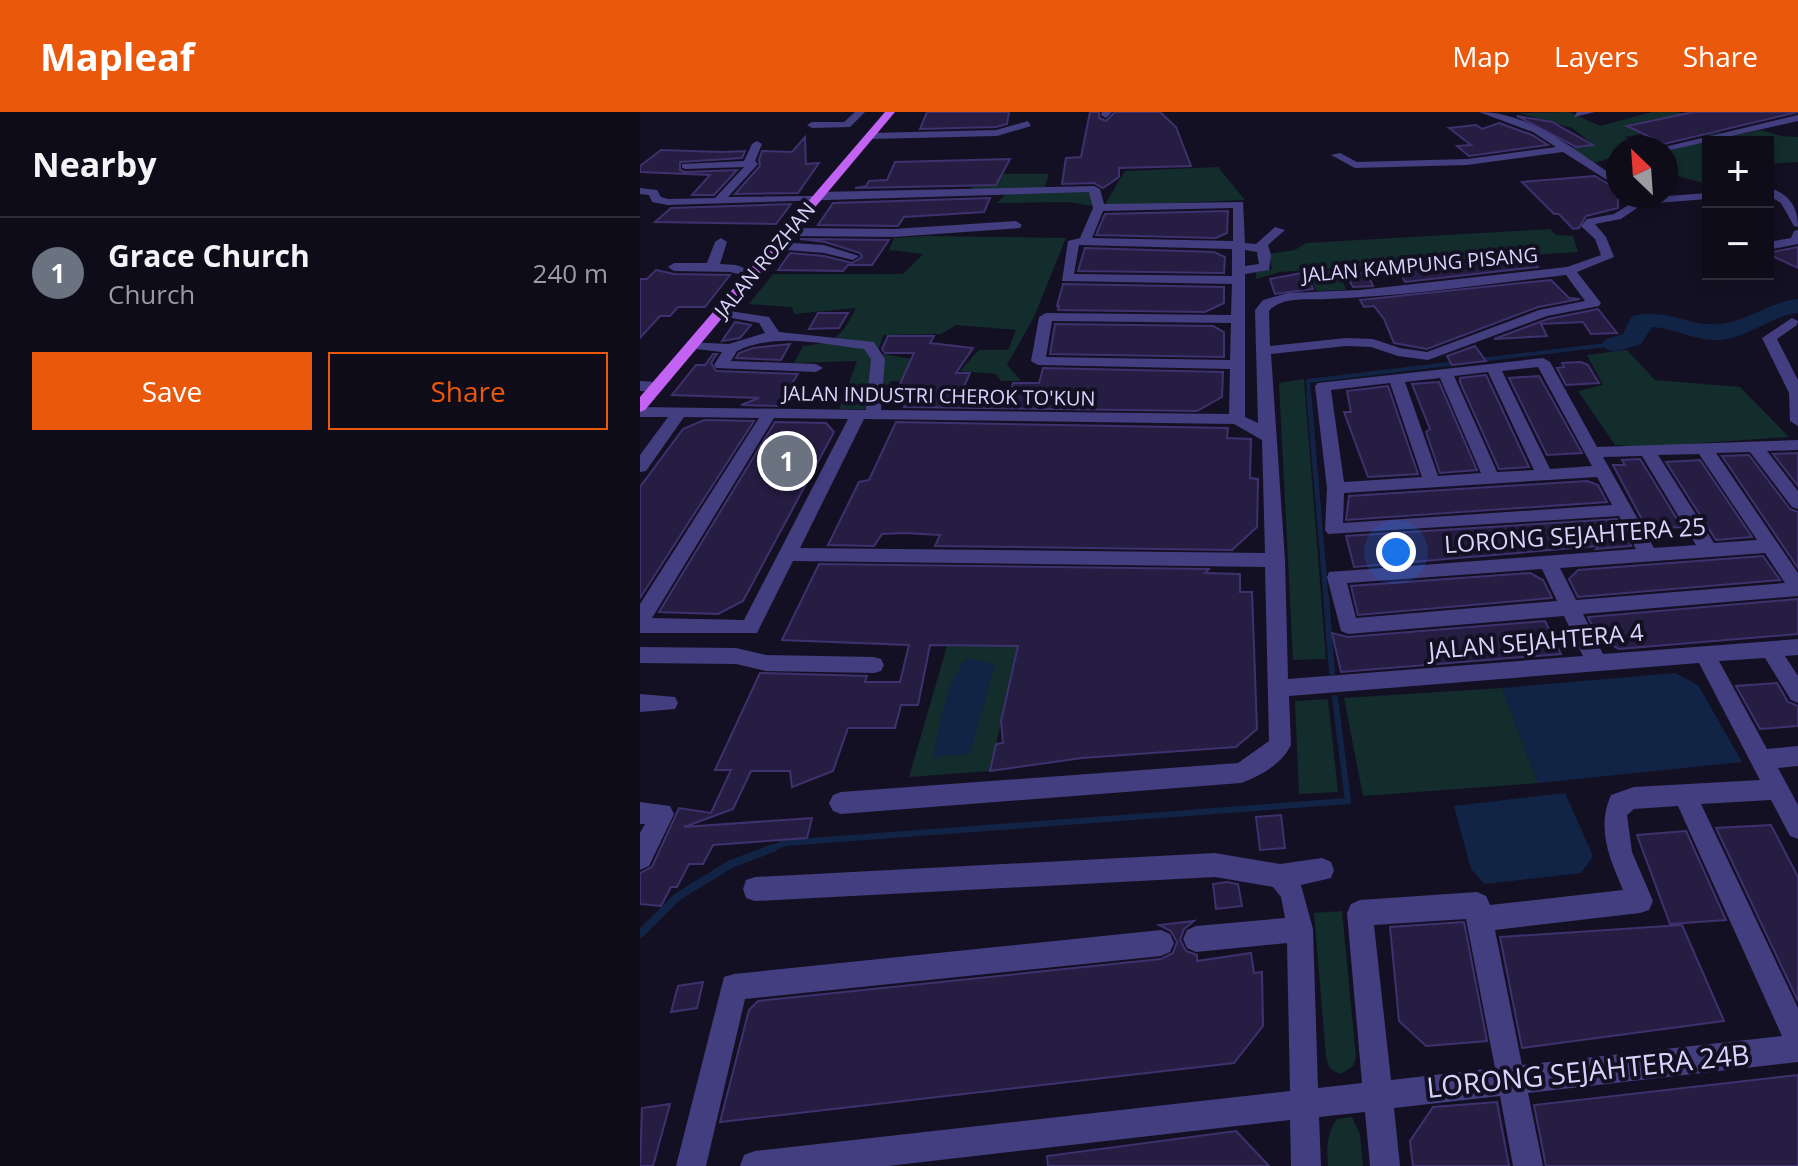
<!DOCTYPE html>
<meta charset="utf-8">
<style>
:root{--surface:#0f0c1a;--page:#1d1a27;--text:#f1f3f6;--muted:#9b9ba2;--line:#2f2c39;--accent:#ea580c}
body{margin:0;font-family:"Open Sans",sans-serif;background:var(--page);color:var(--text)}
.controls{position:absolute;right:24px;top:24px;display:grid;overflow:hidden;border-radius:0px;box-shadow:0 4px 12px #0003}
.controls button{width:72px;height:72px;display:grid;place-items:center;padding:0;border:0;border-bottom:2px solid var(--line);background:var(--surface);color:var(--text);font:40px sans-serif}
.compass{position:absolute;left:966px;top:24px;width:72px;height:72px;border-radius:50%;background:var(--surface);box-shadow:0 4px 12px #0003;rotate:335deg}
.you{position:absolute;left:756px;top:440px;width:28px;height:28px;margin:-20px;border:6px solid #fff;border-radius:50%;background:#1a73e8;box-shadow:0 0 0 12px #1a73e833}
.badge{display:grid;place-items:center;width:52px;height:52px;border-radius:50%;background:var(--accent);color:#fff;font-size:26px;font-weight:700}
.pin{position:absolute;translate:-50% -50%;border:4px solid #fff;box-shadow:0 2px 8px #0006}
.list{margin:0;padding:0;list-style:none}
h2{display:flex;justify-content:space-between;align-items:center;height:104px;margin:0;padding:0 32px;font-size:34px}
h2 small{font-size:26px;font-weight:400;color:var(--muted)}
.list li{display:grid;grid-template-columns:52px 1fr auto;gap:24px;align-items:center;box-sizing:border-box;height:112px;padding:0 32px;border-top:2px solid var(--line)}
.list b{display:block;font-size:30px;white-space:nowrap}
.list p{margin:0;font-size:26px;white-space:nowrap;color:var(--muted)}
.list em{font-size:26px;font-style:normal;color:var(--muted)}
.actions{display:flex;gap:16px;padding:24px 32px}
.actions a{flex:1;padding:18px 0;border:2px solid var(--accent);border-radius:0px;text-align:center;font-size:28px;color:var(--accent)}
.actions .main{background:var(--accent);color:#fff}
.map{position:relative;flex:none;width:1158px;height:1054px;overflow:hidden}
header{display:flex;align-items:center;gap:48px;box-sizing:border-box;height:112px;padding:0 40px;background:var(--accent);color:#fff}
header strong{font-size:38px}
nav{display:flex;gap:44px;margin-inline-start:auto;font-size:28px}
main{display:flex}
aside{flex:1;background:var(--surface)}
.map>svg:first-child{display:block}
.green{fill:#132c2c}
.water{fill:#112445}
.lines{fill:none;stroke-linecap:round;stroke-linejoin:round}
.stream-far3{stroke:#112445;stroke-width:4}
.stream-far2{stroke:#112445;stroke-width:5}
.stream-far1{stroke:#112445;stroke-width:6}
.stream{stroke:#112445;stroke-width:8}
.river{fill:#112445;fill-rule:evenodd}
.building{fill:#261d42;stroke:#3e316d;stroke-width:2}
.minor{fill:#423e7f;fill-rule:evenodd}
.major{fill:#c263f4;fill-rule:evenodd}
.labels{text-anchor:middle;stroke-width:8;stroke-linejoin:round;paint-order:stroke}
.far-street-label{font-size:20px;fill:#dad4fc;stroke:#141023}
.street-label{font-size:24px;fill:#dad4fc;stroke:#141023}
.near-street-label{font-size:28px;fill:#dad4fc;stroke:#141023}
</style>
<header>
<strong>Mapleaf</strong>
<nav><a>Map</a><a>Layers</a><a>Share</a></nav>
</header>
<main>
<aside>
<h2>Nearby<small></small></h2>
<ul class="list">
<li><span class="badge" style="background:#6b7280">1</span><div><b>Grace Church</b><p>Church</p></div><em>240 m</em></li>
</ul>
<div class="actions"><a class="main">Save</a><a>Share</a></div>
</aside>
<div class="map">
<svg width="1158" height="1054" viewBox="0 0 1158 1054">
<rect width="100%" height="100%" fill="#141023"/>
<!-- green -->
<path class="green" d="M929,0L960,14L1012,0H1038L1082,21L1070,24L1045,13L985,25L1003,36H978V43L955,51L928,37L950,30L932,16L879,1Z
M1121,18L1142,24L1158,25V50L1128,52V30H1068V72L1041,65L1026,55V38Z
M578,55L605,88L464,94L485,59Z
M337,62H409L404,77H331Z
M446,79L455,82L454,94L427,90L357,91L368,80Z
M910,117L916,123L933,124L938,140L640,160L616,167V160L632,157L629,142L655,138L666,131Z
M286,124L426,126L394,205L367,253L381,269H361L356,262L320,259L339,238H368L376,218L316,213L301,222L244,223L237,241L290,250L280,270L251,269L231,297H199L217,249L154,251L163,234C197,230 201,225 216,196L154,202L152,195L109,192L133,162H263L283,142L249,138L254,126Z
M699,158L706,178L676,179L669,159Z
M987,238L1015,268L1100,275L1149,325L1004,335L975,333L938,279L963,273L947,243Z
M664,267L686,547L653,548L639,271Z
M307,534H378L350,659L269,665Z
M862,576L898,671L723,684L704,586Z
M688,587L698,680L659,682L655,589Z
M702,799L716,945L713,954L701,962C690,959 688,954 686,944L674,801Z
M712,1005L720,1022L723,1054H688C687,1035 686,1023 697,1007Z"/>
<!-- water -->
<path class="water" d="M328,546L355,552L330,642L293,645C299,618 306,565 328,546Z
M1035,561L1058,573L1102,650L898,671L862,576Z
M925,681L953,744L941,761L845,772L831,757L814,694Z"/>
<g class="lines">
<!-- stream-far3 -->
<path class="stream-far3" d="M840,248L975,232
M669,286L668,269L817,251"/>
<!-- stream-far2 -->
<path class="stream-far2" d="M669,284L686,486"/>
<!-- stream-far1 -->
<path class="stream-far1" d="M686,484L692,560
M128,738L145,731L708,689L695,586"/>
<!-- stream -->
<path class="stream" d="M0,822L37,785L91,752L133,736"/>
<!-- river -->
<path class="river" d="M1158,187V201C1131,204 1109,225 1081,228C1057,230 1035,216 1012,215L1001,232L975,240L966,237L962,232L966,227L983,222L992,204C1027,195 1049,215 1080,212C1106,210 1129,190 1158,187Z"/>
</g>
<!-- building -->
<path class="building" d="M287,0H369L367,12L356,15L280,17Z
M450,0H459V6L466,9L475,0H520L536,15L551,54L479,56V65L463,76L454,71L422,72L426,46L441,45Z
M1053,0H1158L1024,32L987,14Z
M877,4L912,10L953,33L936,35Z
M859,11L892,23L908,33L829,44L817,34L831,33L809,16L836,13L842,17Z
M165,25L166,52L179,51L158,81L95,82L120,54L119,48L122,39L152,40Z
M21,38L82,40L105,39L102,46L40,50V58L45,60L97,58L74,83H52L70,63L0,60V54Z
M370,47L356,73L215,76L226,74L229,69L247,68L255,50Z
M955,64L978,78V96L946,104L939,116L933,117L919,102H914L882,70Z
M350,86L344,100L264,105L258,114L178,113L193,91Z
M151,92L136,112L15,110L31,96Z
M588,99L587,121L576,126L456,123L465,102Z
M160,127L249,128L232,153H208L203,159L138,158L150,141L184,144L212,151L222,145L220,141L185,130Z
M1158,135V156L1128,142V141Z
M445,136L574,140L585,145L584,161L438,159Z
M887,145L898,155L765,170L758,156L865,150L862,146Z
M16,158L34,162L90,163L65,195H38L30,204H20L0,226V167H7Z
M667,160L673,177L635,182L630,167Z
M727,161L733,174L713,175L705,162Z
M911,168L929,186L940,187L898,195L787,237L754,231L744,207L734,194L724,195L720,188Z
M423,172L584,175V191L565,200L418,198L419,194H417Z
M958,197L977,221L951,222L943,210L901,212L907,224L854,227L908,207Z
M178,201H208L199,216L169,217Z
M95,210L111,213L100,226L82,229Z
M415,212L573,214L584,220V245L410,242Z
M248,224H294L290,231L333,236L316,261H330L322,279L371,280L373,271H399L403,256L583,260L582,285L557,299L264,295L267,290H252L274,241H245L242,237Z
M150,232L141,248L96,246L99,241L113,236Z
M835,234L846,249L812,253L807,244Z
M73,242H77L71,251L76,259L158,262L137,294L101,293L119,286L32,283L56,253H65Z
M941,250L948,253L959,271L926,273L917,256L924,255L922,251Z
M846,263L889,355L859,357L820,270V266Z
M899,264L908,280L942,341L907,343L869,266Z
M799,270L837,358L800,361L786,320L790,317L772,272Z
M748,274L778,362L728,365L704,300H711L707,279Z
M64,308L114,309L0,486V375L43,317Z
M135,310L186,311L194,320L103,489L78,502L19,500Z
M256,310L588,316L587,326L611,327L610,366L618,367L617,415L592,438L295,434L300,423L264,421L242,422L234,434L188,433L219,370L229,368Z
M1158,341V374L1133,342Z
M1109,343L1150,397L1158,400V456L1082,344Z
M1000,347L1042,415L1007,417L973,353H985L982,348Z
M1060,348L1112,425L1076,428L1026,350Z
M947,369L958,373L967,390L706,408L709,384Z
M977,407L991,434L956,437L958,434L714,455L706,424Z
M1123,444L1140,468L938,485L929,467L938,458Z
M179,452L569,457L565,461L600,462V480H612L617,617L596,635L442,646L350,659L356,632L363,631L361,609L378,534L290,533L278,593H261L255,616H208L193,659L152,675L150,659H111L93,697L44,715L172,706L167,726L73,733L63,752H49L37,775H31L21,794L0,792V761L12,755L39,696L71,701L91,658H75L120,561L227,564L225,570H260L269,533L142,528Z
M890,461L903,468L912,486L718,503L711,474Z
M1158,487V522L979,537L958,526L948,505Z
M905,509L921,542L701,560L692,521L708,525Z
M1137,571L1148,590L1158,594V614L1120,617L1096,574Z
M641,703L645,736L620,738L616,705Z
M1131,713L1158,765V889L1076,716Z
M1046,719L1086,808L1030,812L997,723Z
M587,770L598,772L602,794L576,797L573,772Z
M554,809L544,817L540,828L546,839L557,843V849L611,841L614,861L622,860L623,914L594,951L80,1010L109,898L118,889L521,847L533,841L537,830L531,819L519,813Z
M824,810L847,929L786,934L759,909L750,815Z
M1042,813L1084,909L882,936L860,825Z
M63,870L57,896L31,900L38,874Z
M1158,963V1054H906L894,993Z
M857,990L869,1054H773L770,1029L793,995Z
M30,992L13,1054H0L2,996Z
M596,1019L629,1054H408L407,1044Z"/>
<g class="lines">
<!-- minor -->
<path class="minor" d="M215,0H225L210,15L172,16L167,13L172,10H204Z
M462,0H472L466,6L461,3Z
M839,0C891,0 937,40 978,67V75L923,40L827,53L715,56L691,43L700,41L717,50L827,47L916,35L893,20Z
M937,0H955L934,5Z
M1158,3V9L1026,39V36H1020Z
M388,9L391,14L357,24L230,27L225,24L230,21L356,18Z
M117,29L122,32L115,49L118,52L88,85L175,84L180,80L454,74L460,77L464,92L603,90L605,131L616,132L635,115L645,118L628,133L631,143L629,158L605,162V305L618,311L615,198L623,188L648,181L720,178L927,155L961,143L955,127L941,114L947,107L974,102L1000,86L1068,81V87L1003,92L981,107L955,112L966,125L974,145L937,160L961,191L959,194L907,204L788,248L758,244L731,235L706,234L631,242L645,448L648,567L943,544L924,504L708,522L701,519L687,465L689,460L996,437L979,404L688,422L685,418L687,376L675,274L678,271L903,246L910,250L957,335L1158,328V338L1127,339L1158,379V397L1152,395L1110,340L1076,341L1158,461V484L943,502L963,542L1158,527V543L1145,544L1158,564V591L1151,588L1125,546L1079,549L1127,637L1158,634V654L1138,656L1158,693V727L1150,724L1131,688L1061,692L1158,896V950L888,981L903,1054H873L860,984L754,996L760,1054H730L725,1000L679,1005L681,1054H651L650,1008L248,1054H100L104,1043L115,1039L650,979L647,831L556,840L547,836L543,827L547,818L556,814L645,806L641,785L633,775L575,765L115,789L106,786L103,777L106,768L115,765L575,741L640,752L682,746L691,750L694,758L691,766L661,773L673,817L678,976L722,971L707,801L711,792L720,788L837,780L846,784L850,793L983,778C970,747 956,717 971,683L994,675L1120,668L1059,551L649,584L651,633C642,652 620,664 601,671L201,702L193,699L189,691L193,683L201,680L598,651L629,629L625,455L153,449L117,521H0V492L119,306L44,305L6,359L0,360V343L28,305H0V295L226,298L231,247L224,237C181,232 137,220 97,239L91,249L176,252L183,256L176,260L76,256L74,253L82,240L47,236V230L89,232L125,221L119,211L76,203V197L129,205L139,220L234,230L245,247L241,298L589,302L590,257L398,253L391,249L399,205L406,201L591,203L592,172L422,169L428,129L440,126L453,96L449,80L28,93L12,90L9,83L0,82V76L17,78L21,85L28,87L75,86L104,55L46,57L42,56V52L104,49L112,32ZM593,96V129L452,126L463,99ZM439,133L592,137V164L434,162ZM605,138L617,140L619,152L605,154ZM926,163L945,189L899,198L787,240L760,236L733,227L706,226L630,234L629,199C641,184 670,188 687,187C767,184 846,172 926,163ZM412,209L591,211L590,248L406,245ZM898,255L952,354L910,357L862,259ZM848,260L894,358L857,360L814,264ZM800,266L841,361L798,364L765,270ZM750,271L782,365L704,370L691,278ZM134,306L208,307L104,508L12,506ZM224,307L594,312L622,328L625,441L160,436ZM1059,342L1117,428L1074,431L1018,343ZM1002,344L1056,433L1014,436L963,345ZM957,365L972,393L703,411L704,381ZM1125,441L1145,471L936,488L920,456ZM902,457L917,489L716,506L707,471ZM1038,694L1142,924L882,953L855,818L1000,801L1009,798L1013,789L992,740L987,703L994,697ZM826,807L855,956L751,968L734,813Z
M1128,75C1148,82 1158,93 1158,115L1154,114L1141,91L1128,83Z
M376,109L382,113L380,116L254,125L150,124L144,120L150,116L254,117Z
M1158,118V132L1128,138V130L1151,126L1154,119Z
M81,126L87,130L80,152L96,153L118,161V167L90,160L34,159L28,155L34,151H67L75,130Z
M138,130L184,133L219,144L213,148L184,141L134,137V131Z
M1152,206L1158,209L1157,213L1137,227L1158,268V314L1150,309L1149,281L1122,226Z
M0,269L16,270L24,275L16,280L0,279Z
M0,535L96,536L126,543L234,545L241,547L244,553L241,559L234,561L126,559L96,552L0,551Z
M0,582L35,585L38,591L35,597L0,600Z
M0,690L30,694L34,702L9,754L0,758V721L5,712H0Z
M521,818L530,822L534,831L530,840L521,844L105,887L66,1054H36L84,865L94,862Z"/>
<!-- major -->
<path class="major" d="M245,0H255L5,298L0,300V285Z"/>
</g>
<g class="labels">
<!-- far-street labels -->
<g class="far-street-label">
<text transform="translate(125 148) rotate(-50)" y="7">JALAN ROZHAN</text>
<text transform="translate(780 153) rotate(-5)" y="7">JALAN KAMPUNG PISANG</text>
<text transform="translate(299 284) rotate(1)" y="7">JALAN INDUSTRI CHEROK TO'KUN</text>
</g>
<!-- street labels -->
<g class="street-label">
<text transform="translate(935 424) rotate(-4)" y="8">LORONG SEJAHTERA 25</text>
<text transform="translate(896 530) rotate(-5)" y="8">JALAN SEJAHTERA 4</text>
</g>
<!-- near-street labels -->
<g class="near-street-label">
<text transform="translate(948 959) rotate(-6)" y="10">LORONG SEJAHTERA 24B</text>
</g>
</g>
</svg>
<div class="controls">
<button>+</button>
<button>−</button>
</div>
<svg class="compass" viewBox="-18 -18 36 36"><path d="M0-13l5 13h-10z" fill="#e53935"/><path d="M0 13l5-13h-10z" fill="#9b9ba2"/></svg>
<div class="you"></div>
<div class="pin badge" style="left:147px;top:349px;background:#6b7280">1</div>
</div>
</main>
